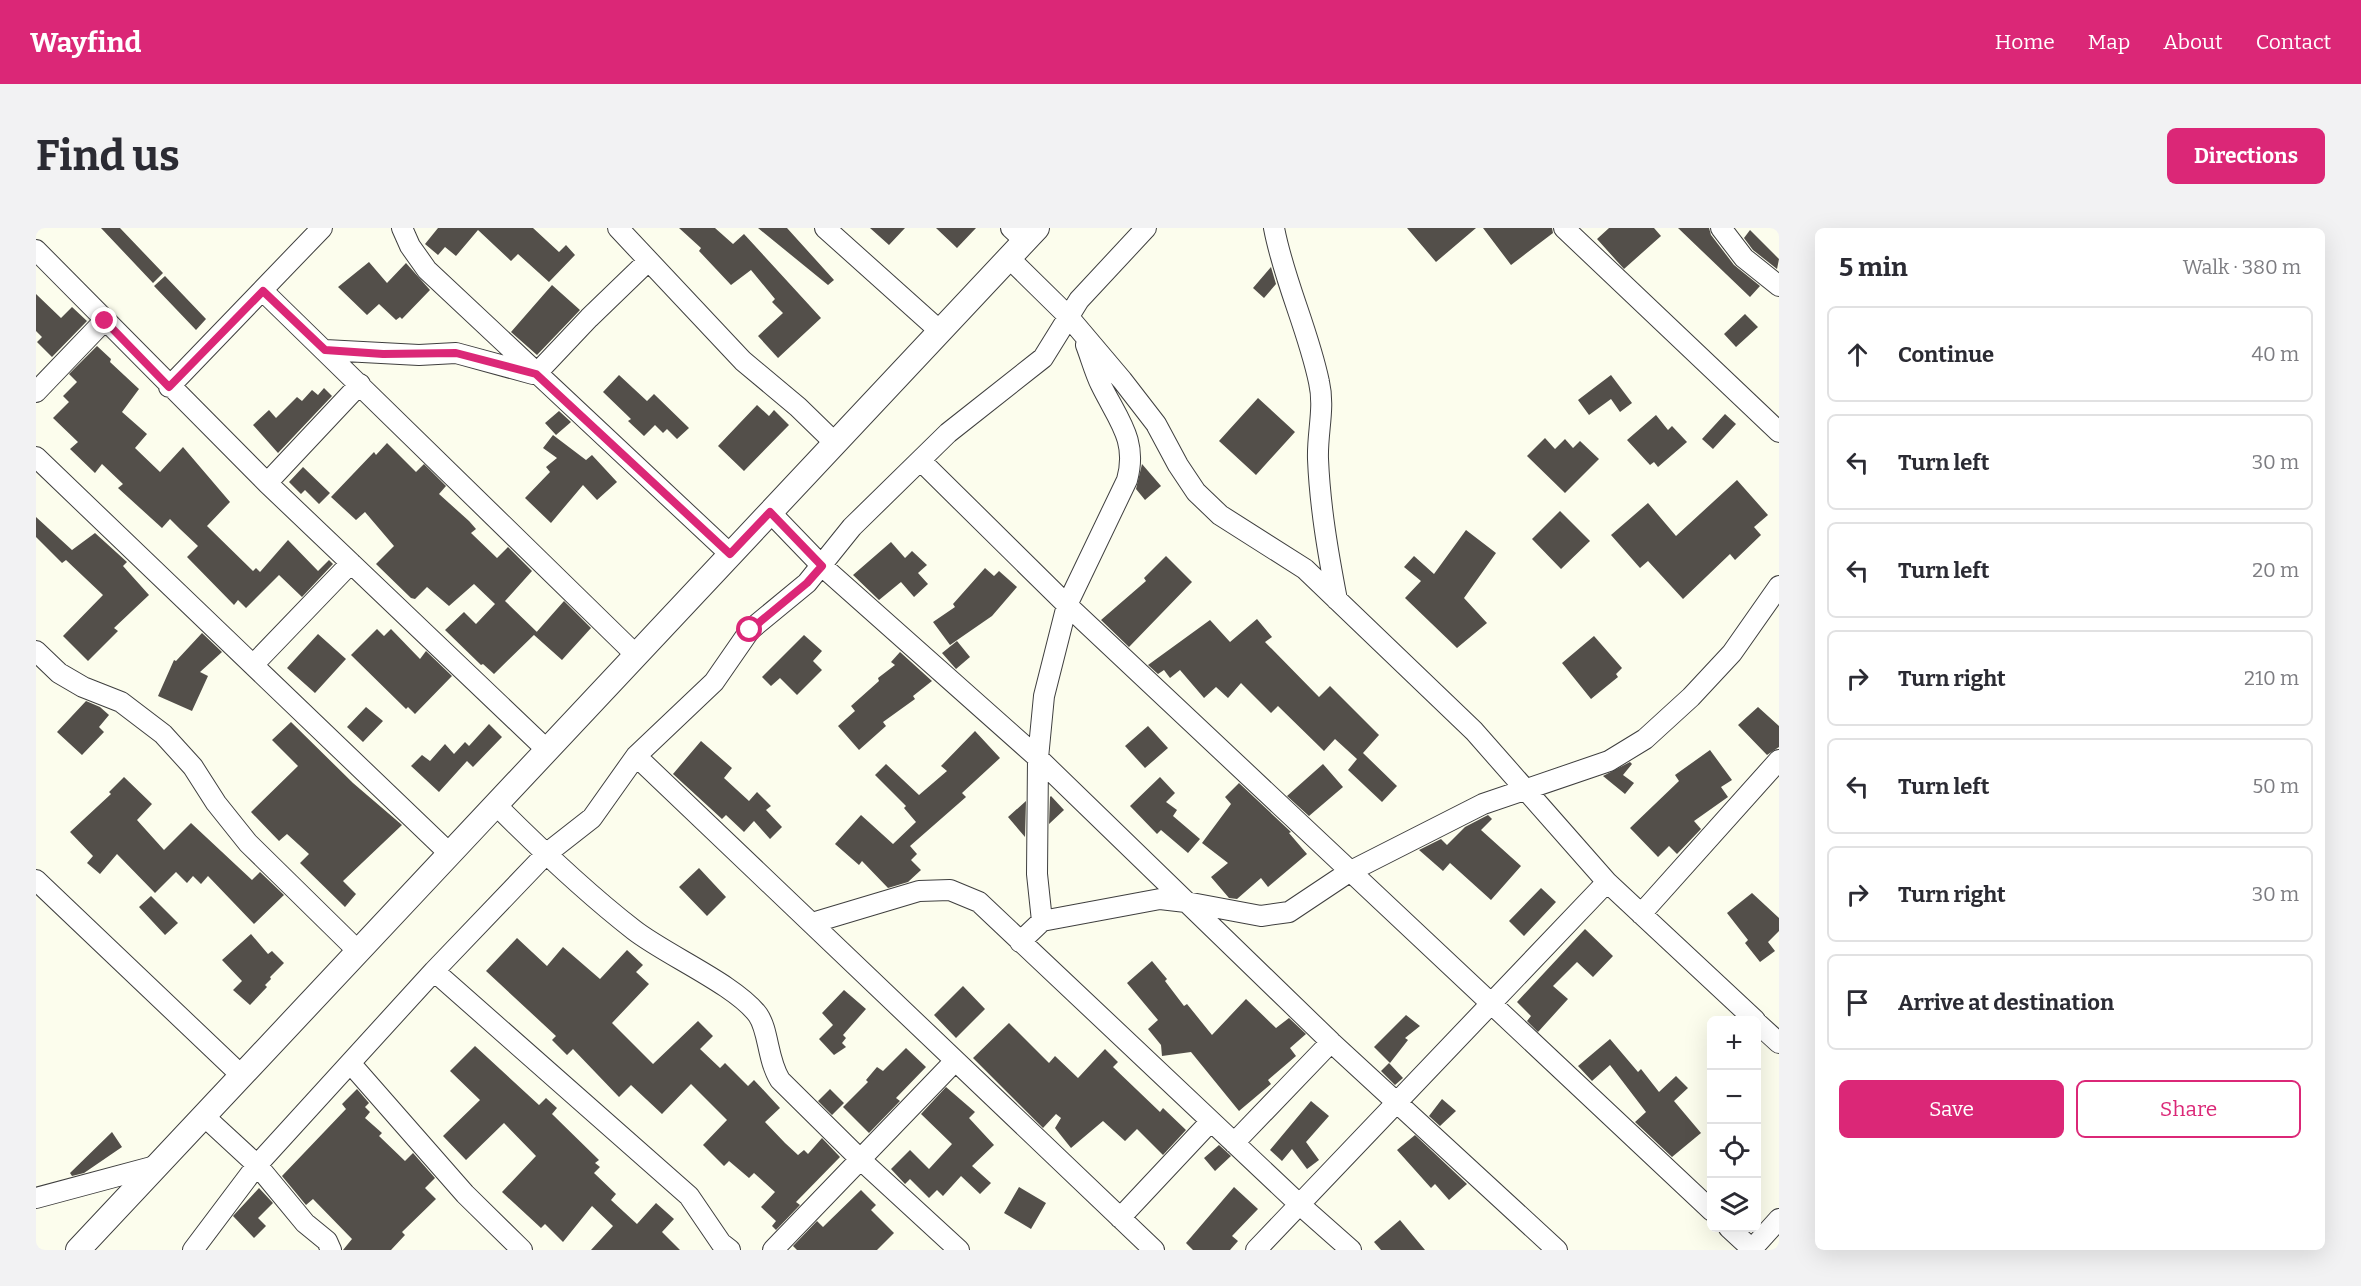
<!DOCTYPE html>
<meta charset="utf-8">
<style>
:root{--surface:#fff;--page:#f2f2f3;--text:#2b2b33;--muted:#7c7c81;--line:#e1e1e2;--accent:#db2777}
body{margin:0;font-family:Bitter,serif;background:var(--page);color:var(--text)}
.controls{position:absolute;right:18px;bottom:18px;display:grid;overflow:hidden;border-radius:9px;box-shadow:0 6px 24px #0002}
.controls button{width:54px;height:54px;display:grid;place-items:center;padding:0;border:0;border-bottom:2px solid var(--line);background:var(--surface);color:var(--text);font:30px sans-serif}
.stop{position:absolute;width:18px;height:18px;margin:-14px;border:4px solid #db2777;border-radius:50%;background:#fff}
.stop.end{background:#db2777;border-color:#fff;box-shadow:0 2px 6px #0008}
.list{margin:0;padding:0;list-style:none}
h2{display:flex;justify-content:space-between;align-items:center;height:78px;margin:0;padding:0 24px;font-size:26px}
h2 small{font-size:20px;font-weight:400;color:var(--muted)}
.list li{display:grid;grid-template-columns:39px 1fr auto;gap:18px;align-items:center;box-sizing:border-box;height:96px;margin:0 12px 12px;padding:0 12px;border:2px solid var(--line);border-radius:9px}
.list b{display:block;font-size:22px;white-space:nowrap}
.list em{font-size:20px;font-style:normal;color:var(--muted)}
.actions{display:flex;gap:12px;padding:18px 24px}
.actions a{flex:1;padding:14px 0;border:2px solid var(--accent);border-radius:9px;text-align:center;font-size:21px;color:var(--accent)}
.actions .main{background:var(--accent);color:#fff}
.icon{flex:none;width:33px;height:33px;fill:none;stroke:currentColor;stroke-width:2;stroke-linecap:round;stroke-linejoin:round}
.map{position:relative;flex:none;width:1743px;height:1022px;overflow:hidden;border-radius:9px}
header{display:flex;align-items:center;gap:36px;box-sizing:border-box;height:84px;padding:0 30px;background:var(--accent);color:#fff}
header strong{font-size:28px}
nav{display:flex;gap:33px;margin-inline-start:auto;font-size:21px}
.intro{display:flex;align-items:center;justify-content:space-between;box-sizing:border-box;height:144px;padding:0 36px}
h1{margin:0;font-size:42px}
.button{padding:15px 27px;border-radius:9px;background:var(--accent);color:#fff;font-size:21px;font-weight:700}
main{display:flex;gap:36px;padding:0 36px}
aside{flex:1;background:var(--surface);border-radius:9px;box-shadow:0 6px 24px #0002}
.map>svg:first-child{display:block}
.building{fill:#534f4a}
.lines{fill:none;stroke-linecap:round;stroke-linejoin:round}
.minor-casing{stroke:#3f3f3f;stroke-width:22}
.tertiary-casing{stroke:#3f3f3f;stroke-width:26}
.minor{stroke:#fff;stroke-width:20}
.tertiary{stroke:#fff;stroke-width:24}
.route{stroke:#db2777;stroke-width:8}
</style>
<header>
<strong>Wayfind</strong>
<nav><a>Home</a><a>Map</a><a>About</a><a>Contact</a></nav>
</header>
<div class="intro"><h1>Find us</h1><a class="button">Directions</a></div>
<main>
<div class="map">
<svg width="1743" height="1022" viewBox="0 0 1743 1022">
<rect width="100%" height="100%" fill="#fcfded"/>
<!-- building -->
<path class="building" d="M65,0H84L127,45L117,55Z
M402,0H497L523,24L530,17L539,27L513,54L482,26L475,33L442,2L420,28L409,19L402,27L389,16Z
M643,0H679L697,16L708,6L785,90L742,130L722,108L747,85L736,74L739,71L715,42L695,57L663,23L665,20Z
M722,0H751L798,52L792,57Z
M834,0H869L853,17Z
M900,0H940L921,20Z
M1371,0H1440L1400,34Z
M1447,0H1516L1517,5L1475,37Z
M1573,0H1618L1625,8L1588,41L1561,11Z
M1642,0H1673L1675,7L1698,37L1724,58L1714,69Z
M1714,2L1743,31L1741,41L1717,22L1708,10Z
M333,34L351,55L370,35L394,62L366,91L364,89L360,92L343,76L331,87L302,59Z
M1235,39L1240,56L1228,70L1217,60Z
M129,48L170,91L160,102L118,58Z
M516,57L544,82L501,127L475,104Z
M0,66L25,90L36,79L51,93L16,129L1,114L6,109L0,103Z
M1709,86L1722,99L1700,119L1688,106Z
M61,118L75,131L74,134L103,161L86,184L111,206L99,220L124,244L147,219L194,274L171,298L217,343L220,340L224,344L252,312L282,343L293,332L297,336L266,369L243,347L210,380L202,372L198,377L151,329L162,318L144,301L134,291L126,300L82,260L87,256L66,236L59,245L34,221L42,214L17,190L33,174L27,168L41,154L33,146Z
M583,147L611,173L618,166L653,200L641,211L631,201L627,205L619,197L608,208L592,193L595,191L567,164Z
M1575,147L1596,175L1584,184L1575,171L1553,187L1542,172Z
M288,160L296,168L242,225L217,197L233,182L240,190L261,169L266,173L276,162L282,167Z
M1222,170L1259,204L1220,247L1183,213Z
M721,177L733,188L738,182L753,197L708,243L682,218Z
M523,183L535,194L520,207L509,195Z
M1689,186L1700,196L1677,221L1666,211Z
M1620,187L1632,202L1636,198L1651,214L1622,239L1618,234L1614,237L1591,212Z
M517,207L550,232L556,227L581,254L561,272L547,257L515,295L489,270L514,244L510,239L521,230L507,220Z
M1509,210L1519,221L1529,211L1537,220L1544,213L1563,231L1529,265L1491,228Z
M351,215L380,244L388,236L410,258L403,266L433,293L440,301L435,305L461,330L472,319L496,343L469,373L501,404L458,446L447,436L445,437L409,402L428,384L440,396L459,376L438,356L413,378L391,359L379,371L375,370L340,336L358,318L329,284L320,292L295,269L338,224L340,227Z
M1106,236L1125,258L1109,272L1100,261Z
M267,239L294,265L283,276L269,262L265,266L253,254Z
M1701,252L1732,287L1718,299L1725,307L1699,332L1694,326L1647,371L1612,333L1604,340L1575,307L1612,275L1640,308Z
M1524,283L1554,313L1525,341L1496,311Z
M0,289L36,322L59,305L91,334L87,338L113,367L78,400L82,403L52,433L27,408L67,367L30,332L26,335L0,309Z
M1430,302L1460,325L1428,370L1451,395L1421,420L1369,370L1385,353L1368,339L1378,328L1398,346Z
M855,314L869,330L876,323L891,337L882,345L892,356L878,369L865,354L843,372L817,347Z
M1130,328L1156,354L1093,419L1065,392L1110,353L1108,350Z
M949,340L958,348L963,343L981,359L956,388L914,417L897,394L919,379L917,376Z
M528,373L555,400L526,432L498,407Z
M1221,391L1236,409L1229,414L1283,469L1294,458L1343,507L1327,525L1361,558L1346,574L1312,542L1321,531L1299,511L1288,523L1242,478L1235,485L1205,455L1192,470L1180,459L1168,470L1144,442L1134,450L1128,442L1122,446L1112,437L1174,392L1194,414Z
M341,401L348,408L355,401L384,431L390,423L416,448L379,486L372,479L370,481L315,427Z
M166,405L186,424L164,444L172,448L156,483L122,468L138,432L140,433Z
M282,406L310,431L279,465L251,440Z
M768,407L786,423L777,433L786,442L761,467L744,450L735,458L726,449Z
M1558,408L1586,440L1580,446L1582,449L1555,471L1526,435Z
M921,413L934,429L920,441L906,425Z
M864,424L896,453L877,468L879,471L847,494L850,498L823,522L802,498L819,483L815,478L843,453L842,450L859,437L855,434Z
M50,473L64,479L73,487L63,499L68,504L46,527L21,504Z
M330,479L347,493L327,514L311,499Z
M1722,479L1743,498V519L1731,527L1702,497Z
M255,494L317,555L366,597L307,653L320,666L309,679L264,635L273,626L251,606L243,613L215,584L262,538L236,512Z
M453,496L466,509L437,539L431,533L403,564L375,538L386,527L394,533L409,516L418,526L429,514L433,518Z
M1112,498L1132,520L1109,540L1089,518Z
M939,503L964,530L926,565L930,569L874,618L881,626L875,632L885,642L872,654L852,660L826,633L823,637L799,616L825,587L857,616L880,594L868,580L870,578L839,547L850,536L883,567L911,543L905,538Z
M665,513L696,540L688,550L713,573L721,564L735,578L730,582L746,599L734,611L718,593L708,604L690,587L686,591L637,546Z
M1674,522L1696,552L1685,559L1692,569L1658,593L1665,601L1641,626L1633,618L1622,629L1594,600L1643,553L1639,547Z
M1594,534L1596,536L1587,547L1598,555L1589,566L1567,548Z
M1287,536L1307,559L1273,588L1251,568Z
M88,549L116,576L101,592L128,622L155,595L216,652L224,644L248,667L218,696L172,648L165,656L157,648L151,655L140,644L119,665L81,626L64,646L51,635L57,628L34,604L75,566L73,564Z
M1124,549L1139,565L1130,574L1141,582L1137,588L1164,611L1152,625L1125,602L1121,606L1094,578Z
M1203,555L1255,604L1253,605L1271,626L1232,659L1225,650L1201,671L1193,670L1175,649L1192,635L1166,615L1195,576L1189,569Z
M1015,568L1028,582L1013,596L1014,569Z
M990,573L989,609L972,589Z
M1452,587L1456,591L1445,602L1485,638L1455,672L1414,635L1407,643L1383,622L1405,611L1411,617L1429,599Z
M663,640L690,669L671,688L643,659Z
M1505,660L1520,674L1488,708L1473,693Z
M1716,665L1743,690V703L1732,714L1739,723L1724,734L1709,715L1712,712L1691,685Z
M115,668L142,695L129,707L103,679Z
M1549,701L1577,728L1557,749L1541,734L1517,758L1532,771L1502,804L1491,793L1495,788L1481,774Z
M215,706L232,726L236,723L248,735L234,749L235,751L229,757L231,759L214,777L197,762L206,753L186,732Z
M481,710L511,738L527,719L564,751L591,722L607,737L600,744L613,756L576,795L617,836L662,793L677,808L664,821L684,840L689,835L712,858L718,852L744,880L729,894L749,915L762,927L768,922L772,926L786,910L804,929L760,974L764,977L740,1002L736,998L740,993L725,979L739,964L718,945L713,950L693,933L688,938L667,917L691,892L655,856L626,886L595,857L583,869L537,821L531,827L516,812L520,808L450,743Z
M1116,733L1131,751L1129,753L1148,778L1151,776L1176,807L1210,771L1240,800L1253,790L1270,806L1254,820L1260,828L1232,852L1235,856L1203,883L1155,824L1126,828L1125,817L1112,801L1122,792L1091,755Z
M927,758L949,781L920,810L898,787Z
M808,762L830,781L807,807L810,810L806,815L810,819L798,827L783,811L797,797L786,785Z
M1370,787L1384,798L1369,810L1372,812L1354,835L1338,819Z
M973,795L1013,835L1019,828L1042,850L1069,821L1082,834L1077,839L1124,884L1127,880L1150,902L1127,927L1101,901L1089,913L1067,893L1035,920L1019,900L1025,890L1020,886L1007,900L937,830Z
M1574,811L1602,844L1605,841L1623,864L1640,848L1652,860L1638,873L1665,905L1636,929L1599,894L1610,884L1574,837L1556,853L1542,838Z
M439,818L503,877L510,870L521,880L516,886L563,932L559,935L564,939L558,945L580,966L575,972L601,996L620,975L638,991L626,1004L644,1022H555L577,998L556,978L527,1014L509,996L505,1000L466,964L500,928L468,895L430,932L407,908L444,872L414,843Z
M870,820L890,839L860,870L864,873L833,905L807,879L832,854L830,852L841,839L847,843Z
M1353,835L1367,850L1359,857L1345,843Z
M910,859L939,884L933,890L958,917L936,938L955,955L944,966L925,948L907,968L901,962L893,970L874,951L869,956L855,941L874,922L893,941L916,916L885,886Z
M321,861L333,875L329,879L334,884L329,890L346,905L343,908L369,933L377,925L399,950L389,960L400,971L366,1004L369,1007L355,1022H307L316,1011L277,971L270,977L246,948L310,881L306,876Z
M794,861L808,875L796,887L782,873Z
M1406,871L1420,883L1404,898L1393,888Z
M1275,873L1293,888L1270,914L1283,932L1271,941L1256,921L1246,933L1234,922Z
M76,904L86,919L48,945L36,948L34,945Z
M1379,907L1431,956L1413,972L1399,956L1395,960L1361,922Z
M1183,917L1195,928L1179,943L1168,930Z
M983,959L1010,975L995,1001L968,985Z
M1198,959L1222,981L1196,1008L1202,1013L1194,1022H1157L1150,1015Z
M223,960L237,975L222,990L230,998L218,1010L197,988Z
M825,962L840,977L835,982L858,1005L841,1022H761L757,1018L781,993L787,999Z
M1364,992L1389,1022H1345L1338,1014Z"/>
<g class="lines">
<defs>
<path id="minor" d="M366,0L374,18L391,42L694,326
M582,0L707,133L762,179L799,215
M789,0L905,104
M975,0L989,13
M1238,0C1248,53 1272,101 1283,154C1289,180 1281,205 1282,231C1284,279 1292,325 1301,372
M1528,0L1743,204
M1685,0L1708,30L1743,58
M0,22L231,255L510,521
M973,30L1031,87L1086,152L1120,196L1142,237L1160,264L1184,287L1269,341L1438,503L1571,654L1719,792
M227,63L600,427
M289,122L383,127L420,125L497,146
M500,146L553,90L612,33
M133,159L286,0
M0,164L68,93
M0,229L413,625
M885,233L1031,377L1676,983
M231,255L324,156
M734,284L786,338L1002,530L1295,814L1521,1022
M0,423L23,445L47,459L85,474L127,506L157,539L180,575L212,615L323,724
M217,437L315,335
M600,528L1118,1022
M459,576C503,620 549,664 598,702C630,727 700,757 722,787C733,803 731,831 744,852L825,932L923,1022
M0,652L206,848
M1605,686L1743,532
M1006,693L1001,646L1002,530L1008,468L1031,377L1091,252C1102,212 1082,192 1065,157C1059,145 1055,130 1050,117
M776,695L883,663L914,662L943,674L1263,976L1315,1022
M984,714L1006,693L1124,671L1150,674L1225,688L1253,684L1313,644L1447,576L1573,533L1609,511L1655,469L1696,425L1743,358
M398,743L653,968L685,1015L694,1022
M1720,794L1743,815
M315,836L429,966L486,1022
M169,889L221,937L269,995L291,1013L295,1022
M1198,915L1295,814
M0,970L123,937
M1084,990L1175,893
M1693,1000L1717,1022
M1716,1021L1743,991
M157,1022L221,937L398,743L510,626L556,590L600,528L678,454L714,402L771,355L816,299L912,205L1007,130L1043,72L1110,0
M737,1022L919,833
M1220,1022L1571,654"/>
<path id="tertiary" d="M42,1022L1001,0"/>
</defs>
<!-- minor casing -->
<use href="#minor" class="minor-casing"/>
<!-- tertiary casing -->
<use href="#tertiary" class="tertiary-casing"/>
<!-- minor -->
<use href="#minor" class="minor"/>
<!-- tertiary -->
<use href="#tertiary" class="tertiary"/>
</g>
<g class="lines">
<!-- route -->
<path class="route" d="M69,93L133,159L227,63L289,122L347,126L420,125L500,146L694,326L734,284L786,338L771,355L714,402"/>
</g>
</svg>
<div class="controls">
<button>+</button>
<button>−</button>
<button><svg class="icon" aria-label="locate" viewBox="0 0 24 24"><circle cx="12" cy="12" r="6"/><path d="M12 2v4M12 18v4M2 12h4M18 12h4"/></svg></button>
<button><svg class="icon" aria-label="layers" viewBox="0 0 24 24"><path d="M12 4l9 5-9 5-9-5zM3 14l9 5 9-5"/></svg></button>
</div>
<div class="stop" style="left:714px;top:402px"></div>
<div class="stop end" style="left:69px;top:93px"></div>
</div>
<aside>
<h2>5 min<small>Walk · 380 m</small></h2>
<ul class="list">
<li><svg class="icon" aria-label="ahead" viewBox="0 0 24 24"><path d="M12 20V5M6 11l6-6 6 6"/></svg><div><b>Continue</b></div><em>40 m</em></li>
<li><svg class="icon" aria-label="left" viewBox="0 0 24 24"><path d="M17 20v-9H6M10 6l-5 5 5 5"/></svg><div><b>Turn left</b></div><em>30 m</em></li>
<li><svg class="icon" aria-label="left" viewBox="0 0 24 24"><path d="M17 20v-9H6M10 6l-5 5 5 5"/></svg><div><b>Turn left</b></div><em>20 m</em></li>
<li><svg class="icon" aria-label="right" viewBox="0 0 24 24"><path d="M7 20v-9h11M14 6l5 5-5 5"/></svg><div><b>Turn right</b></div><em>210 m</em></li>
<li><svg class="icon" aria-label="left" viewBox="0 0 24 24"><path d="M17 20v-9H6M10 6l-5 5 5 5"/></svg><div><b>Turn left</b></div><em>50 m</em></li>
<li><svg class="icon" aria-label="right" viewBox="0 0 24 24"><path d="M7 20v-9h11M14 6l5 5-5 5"/></svg><div><b>Turn right</b></div><em>30 m</em></li>
<li><svg class="icon" aria-label="arrive" viewBox="0 0 24 24"><path d="M6 21V4h12l-3 4 3 4H6"/></svg><div><b>Arrive at destination</b></div></li>
</ul>
<div class="actions"><a class="main">Save</a><a>Share</a></div>
</aside>
</main>
